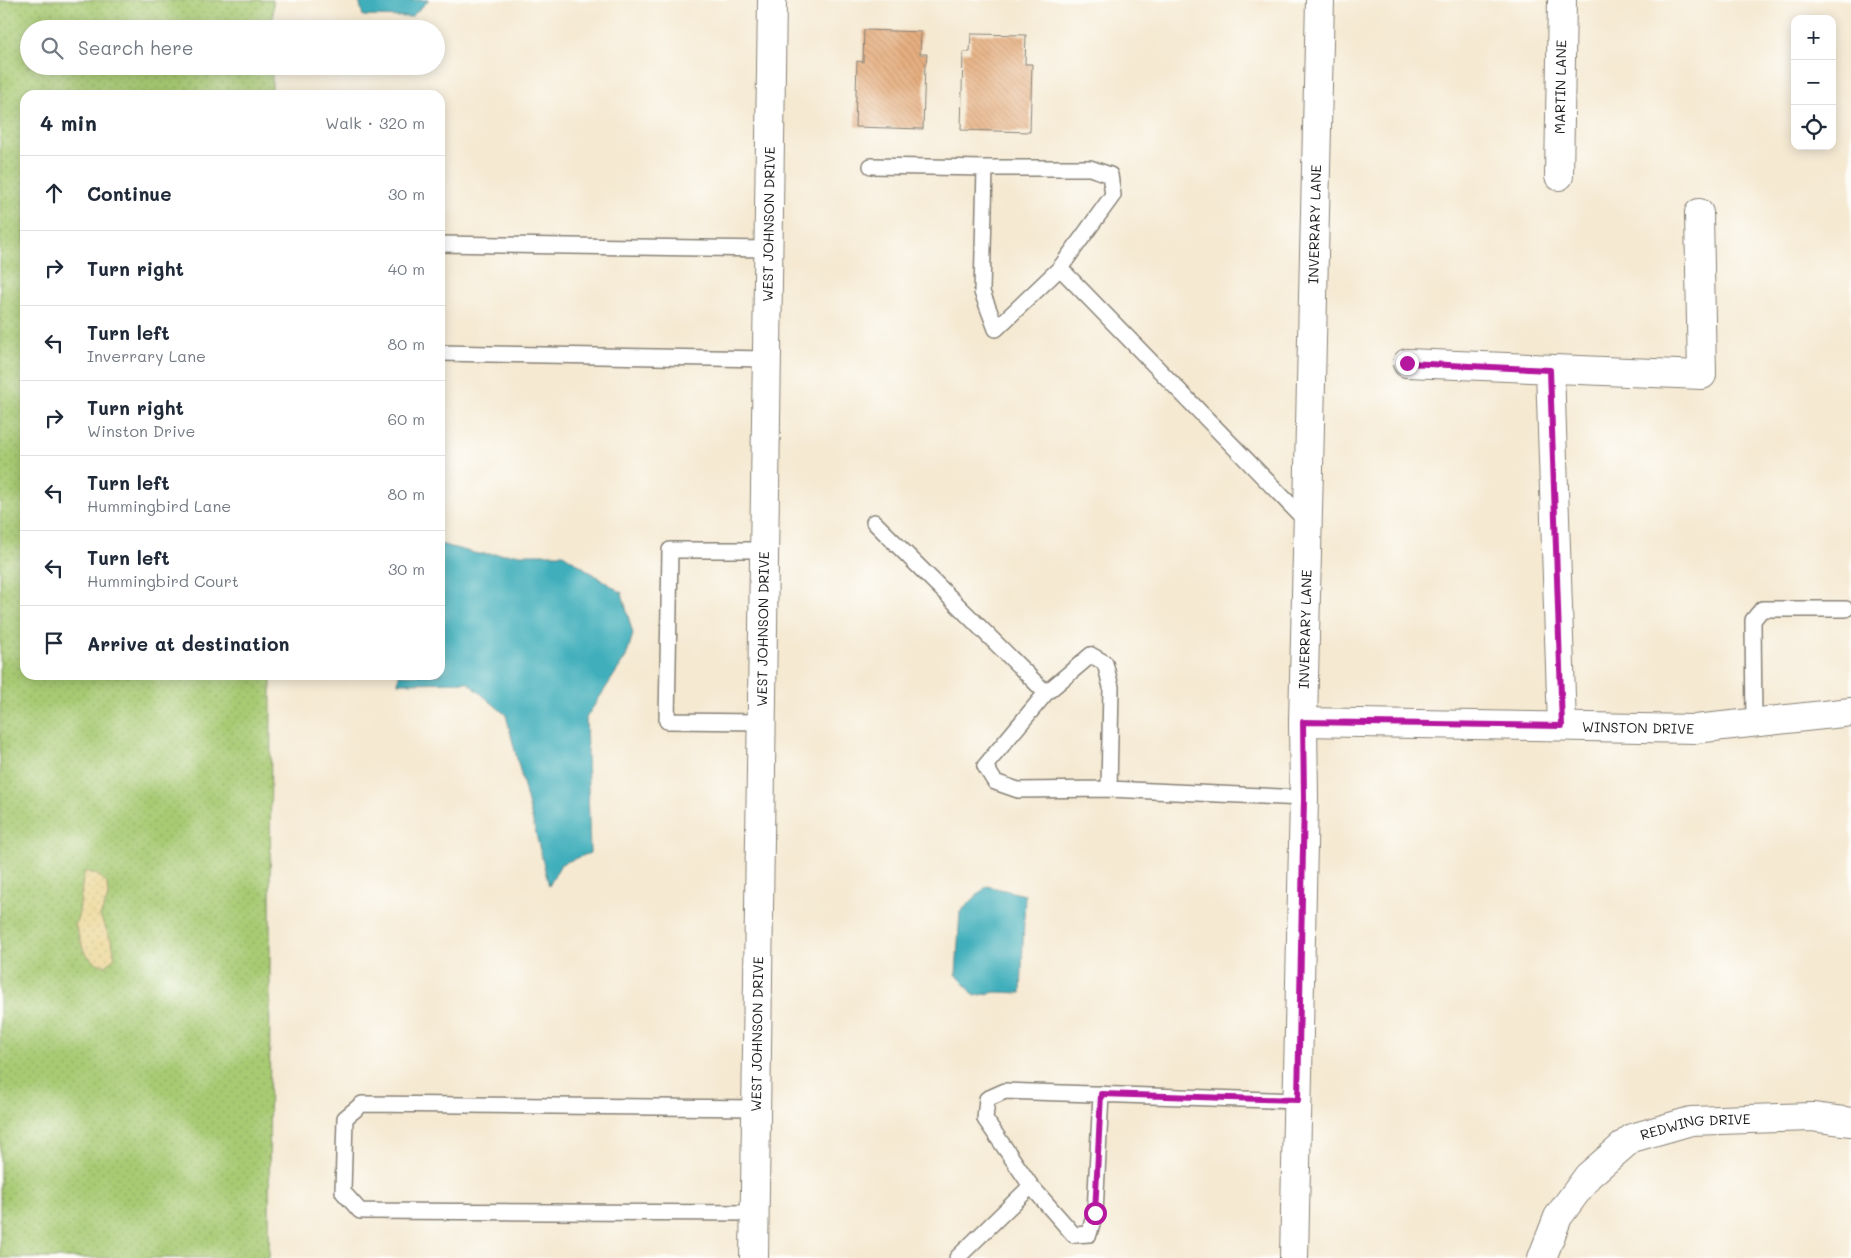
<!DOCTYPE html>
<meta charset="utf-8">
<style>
:root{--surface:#fff;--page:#f6f6f7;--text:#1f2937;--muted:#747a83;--line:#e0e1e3}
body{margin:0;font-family:Mali,sans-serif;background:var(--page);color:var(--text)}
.controls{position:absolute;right:15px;top:15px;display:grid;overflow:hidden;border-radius:10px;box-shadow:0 2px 12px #0003}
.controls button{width:45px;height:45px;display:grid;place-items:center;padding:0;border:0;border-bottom:1px solid var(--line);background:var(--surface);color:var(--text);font:25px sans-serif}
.stop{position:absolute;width:15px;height:15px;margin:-11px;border:4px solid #b5179e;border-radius:50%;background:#fff}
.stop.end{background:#b5179e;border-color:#fff;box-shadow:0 1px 5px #0008}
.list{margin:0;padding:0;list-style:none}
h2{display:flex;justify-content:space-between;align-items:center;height:65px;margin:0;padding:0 20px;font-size:21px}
h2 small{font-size:16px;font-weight:400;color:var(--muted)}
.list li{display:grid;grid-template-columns:32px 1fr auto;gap:15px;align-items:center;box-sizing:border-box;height:75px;padding:0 20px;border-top:1px solid var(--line)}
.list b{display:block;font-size:19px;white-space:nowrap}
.list p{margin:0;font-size:16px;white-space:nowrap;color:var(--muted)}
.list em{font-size:16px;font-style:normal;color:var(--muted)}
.icon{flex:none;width:28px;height:28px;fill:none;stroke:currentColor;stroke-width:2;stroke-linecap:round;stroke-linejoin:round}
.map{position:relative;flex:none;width:1851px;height:1258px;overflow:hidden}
.search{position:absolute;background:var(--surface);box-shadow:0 2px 12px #0003;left:20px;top:20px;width:425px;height:55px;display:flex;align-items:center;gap:12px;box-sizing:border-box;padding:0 18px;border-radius:28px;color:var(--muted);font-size:19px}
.panel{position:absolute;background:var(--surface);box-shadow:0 2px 12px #0003;left:20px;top:90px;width:425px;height:590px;border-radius:15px}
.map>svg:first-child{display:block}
.grass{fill:url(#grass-dots);stroke:#627348}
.sand{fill:url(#sand-dots);stroke:#857b5d}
.water{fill:#40afbb;stroke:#2e666c}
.building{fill:url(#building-back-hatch)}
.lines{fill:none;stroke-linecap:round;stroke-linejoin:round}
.lane-casing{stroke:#888277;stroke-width:18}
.street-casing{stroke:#888277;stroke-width:30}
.lane{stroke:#fff;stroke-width:15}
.street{stroke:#fff;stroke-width:28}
.route{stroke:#b5179e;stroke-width:6}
.labels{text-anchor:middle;stroke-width:4;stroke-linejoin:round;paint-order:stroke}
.street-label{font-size:14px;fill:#1c1c1c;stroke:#fdfcf7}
</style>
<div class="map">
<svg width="1851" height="1258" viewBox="0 0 1851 1258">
<defs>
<pattern id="grass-dots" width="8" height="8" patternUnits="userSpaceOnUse" patternTransform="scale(1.25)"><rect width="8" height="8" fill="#a8ca73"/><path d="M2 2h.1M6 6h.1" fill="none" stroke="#90ad63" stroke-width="1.8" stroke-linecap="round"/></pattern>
<pattern id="sand-dots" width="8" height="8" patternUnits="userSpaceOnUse" patternTransform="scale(1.25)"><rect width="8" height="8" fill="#eeda9e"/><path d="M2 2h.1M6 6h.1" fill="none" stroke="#ccba88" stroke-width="1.8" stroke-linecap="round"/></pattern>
<pattern id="building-back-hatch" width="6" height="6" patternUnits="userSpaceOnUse" patternTransform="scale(1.25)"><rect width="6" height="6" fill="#e6af80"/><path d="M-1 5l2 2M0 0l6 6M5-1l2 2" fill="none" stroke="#c5966e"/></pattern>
</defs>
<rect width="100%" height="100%" fill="#fdfcf7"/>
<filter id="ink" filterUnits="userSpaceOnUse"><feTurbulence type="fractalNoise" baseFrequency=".02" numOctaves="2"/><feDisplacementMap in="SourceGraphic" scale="10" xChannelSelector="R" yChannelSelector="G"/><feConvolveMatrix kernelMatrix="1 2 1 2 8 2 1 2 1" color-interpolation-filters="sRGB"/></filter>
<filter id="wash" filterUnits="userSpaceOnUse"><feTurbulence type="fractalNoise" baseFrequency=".0096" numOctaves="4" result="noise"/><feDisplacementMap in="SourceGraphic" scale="20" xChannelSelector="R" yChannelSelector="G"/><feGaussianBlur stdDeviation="1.12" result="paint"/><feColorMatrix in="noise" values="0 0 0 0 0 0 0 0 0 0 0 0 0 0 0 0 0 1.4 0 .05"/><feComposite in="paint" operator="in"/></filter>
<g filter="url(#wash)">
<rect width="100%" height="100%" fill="#f5e9d2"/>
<!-- grass -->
<path class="grass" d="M0,0H273V29H29V66H272V95H25V675H271L269,1258H0Z"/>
<!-- sand -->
<path class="sand" d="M86,871L98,875L107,883L108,898L100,916L112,942L115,956L106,966L94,962L84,951L75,926L79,913L83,877Z"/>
<!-- water -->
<path class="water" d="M359,0H429L411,17L363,16Z
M440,544L478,554H563L622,593L633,634L626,657L586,718L590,853L561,864L549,886L506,715L467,682L398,683L399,675H440Z
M987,886L1025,895L1021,993L996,992L975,996L956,974L960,912Z"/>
<g id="blocks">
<!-- building -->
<path class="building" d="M864,30L921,32L920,54H927L926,63H925L923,129L855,127L857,61L863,62Z
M971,34L1026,35L1025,64H1032L1030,132L961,130L963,52H970Z"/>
</g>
</g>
<g filter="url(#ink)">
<use href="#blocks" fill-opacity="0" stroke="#888277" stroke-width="1"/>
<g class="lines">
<defs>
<path id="lane" d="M871,166L985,168
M985,168H1090L1110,175L1113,195L1060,268L996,329L982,292Z
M440,244L768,249
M1060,268L1308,523
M440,353L767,359
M874,522L1046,693
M762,722L667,721L670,550H764
M1754,723L1753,620L1762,609H1846
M1109,789L1111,687L1105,663L1091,655L1046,693L985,766L995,782L1018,790L1109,789L1304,798
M1101,1094L1095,1213L1089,1234L1074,1235L1031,1186L985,1119L987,1099L1005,1091L1297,1101
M754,1213L360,1211L343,1192L345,1118L362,1104L756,1108
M957,1258L1031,1186"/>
<g id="street">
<path id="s1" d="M1559,176L1562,0"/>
<path d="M1407,363L1702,375L1699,213"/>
<path d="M1550,370L1562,726"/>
<path id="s2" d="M1303,722L1695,729L1851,712"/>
<path id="s3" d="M754,1258L772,0"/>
<path id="s4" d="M1294,1258L1304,798L1303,722L1320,0"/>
<path id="s5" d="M1542,1258L1558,1217L1588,1176L1632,1138L1691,1121L1812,1117L1851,1122"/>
</g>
</defs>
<!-- lane casing -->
<use href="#lane" class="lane-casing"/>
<!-- street casing -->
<use href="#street" class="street-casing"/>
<!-- lane -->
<use href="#lane" class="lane"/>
<!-- street -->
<use href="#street" class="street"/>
</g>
</g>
<g class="lines" filter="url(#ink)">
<!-- route -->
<path class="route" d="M1095,1213L1101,1094L1298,1100L1304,798L1303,722L1562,726L1550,370L1407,363"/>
</g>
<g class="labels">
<!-- street labels -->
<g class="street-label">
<text dy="5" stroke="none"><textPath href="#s1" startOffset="89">MARTIN LANE</textPath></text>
<text dy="5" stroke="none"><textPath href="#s3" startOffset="1034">WEST JOHNSON DRIVE</textPath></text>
<text dy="5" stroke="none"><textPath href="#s4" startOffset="1034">INVERRARY LANE</textPath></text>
<text dy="5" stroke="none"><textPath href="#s3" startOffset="629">WEST JOHNSON DRIVE</textPath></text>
<text dy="5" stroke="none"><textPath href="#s4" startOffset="629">INVERRARY LANE</textPath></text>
<text dy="5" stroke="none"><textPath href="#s2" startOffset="335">WINSTON DRIVE</textPath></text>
<text dy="5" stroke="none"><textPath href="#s3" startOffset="224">WEST JOHNSON DRIVE</textPath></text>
<text dy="5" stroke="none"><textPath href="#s5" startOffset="218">REDWING DRIVE</textPath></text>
</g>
</g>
</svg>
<div class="controls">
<button>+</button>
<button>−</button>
<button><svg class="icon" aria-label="locate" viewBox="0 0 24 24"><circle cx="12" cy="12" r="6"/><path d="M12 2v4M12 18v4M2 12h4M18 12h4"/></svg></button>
</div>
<div class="stop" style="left:1095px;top:1213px"></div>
<div class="stop end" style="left:1407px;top:363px"></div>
<div class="search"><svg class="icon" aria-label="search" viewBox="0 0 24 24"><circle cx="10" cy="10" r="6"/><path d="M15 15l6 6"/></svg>Search here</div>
<section class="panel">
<h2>4 min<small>Walk · 320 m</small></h2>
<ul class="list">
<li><svg class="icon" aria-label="ahead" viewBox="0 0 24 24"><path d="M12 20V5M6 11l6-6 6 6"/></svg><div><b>Continue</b></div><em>30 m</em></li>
<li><svg class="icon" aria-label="right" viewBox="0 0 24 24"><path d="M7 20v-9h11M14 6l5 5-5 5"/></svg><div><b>Turn right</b></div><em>40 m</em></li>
<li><svg class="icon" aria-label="left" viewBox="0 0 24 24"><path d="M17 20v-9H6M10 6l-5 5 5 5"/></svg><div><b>Turn left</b><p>Inverrary Lane</p></div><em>80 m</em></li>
<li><svg class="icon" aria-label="right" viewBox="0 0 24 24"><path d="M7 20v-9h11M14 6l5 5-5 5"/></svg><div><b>Turn right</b><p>Winston Drive</p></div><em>60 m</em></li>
<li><svg class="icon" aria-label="left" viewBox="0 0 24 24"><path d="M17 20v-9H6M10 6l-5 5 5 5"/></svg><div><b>Turn left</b><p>Hummingbird Lane</p></div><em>80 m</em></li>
<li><svg class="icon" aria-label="left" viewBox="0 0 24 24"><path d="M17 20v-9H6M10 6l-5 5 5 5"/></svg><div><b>Turn left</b><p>Hummingbird Court</p></div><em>30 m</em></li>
<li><svg class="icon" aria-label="arrive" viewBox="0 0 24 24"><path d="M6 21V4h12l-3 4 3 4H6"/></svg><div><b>Arrive at destination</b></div></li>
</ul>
</section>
</div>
